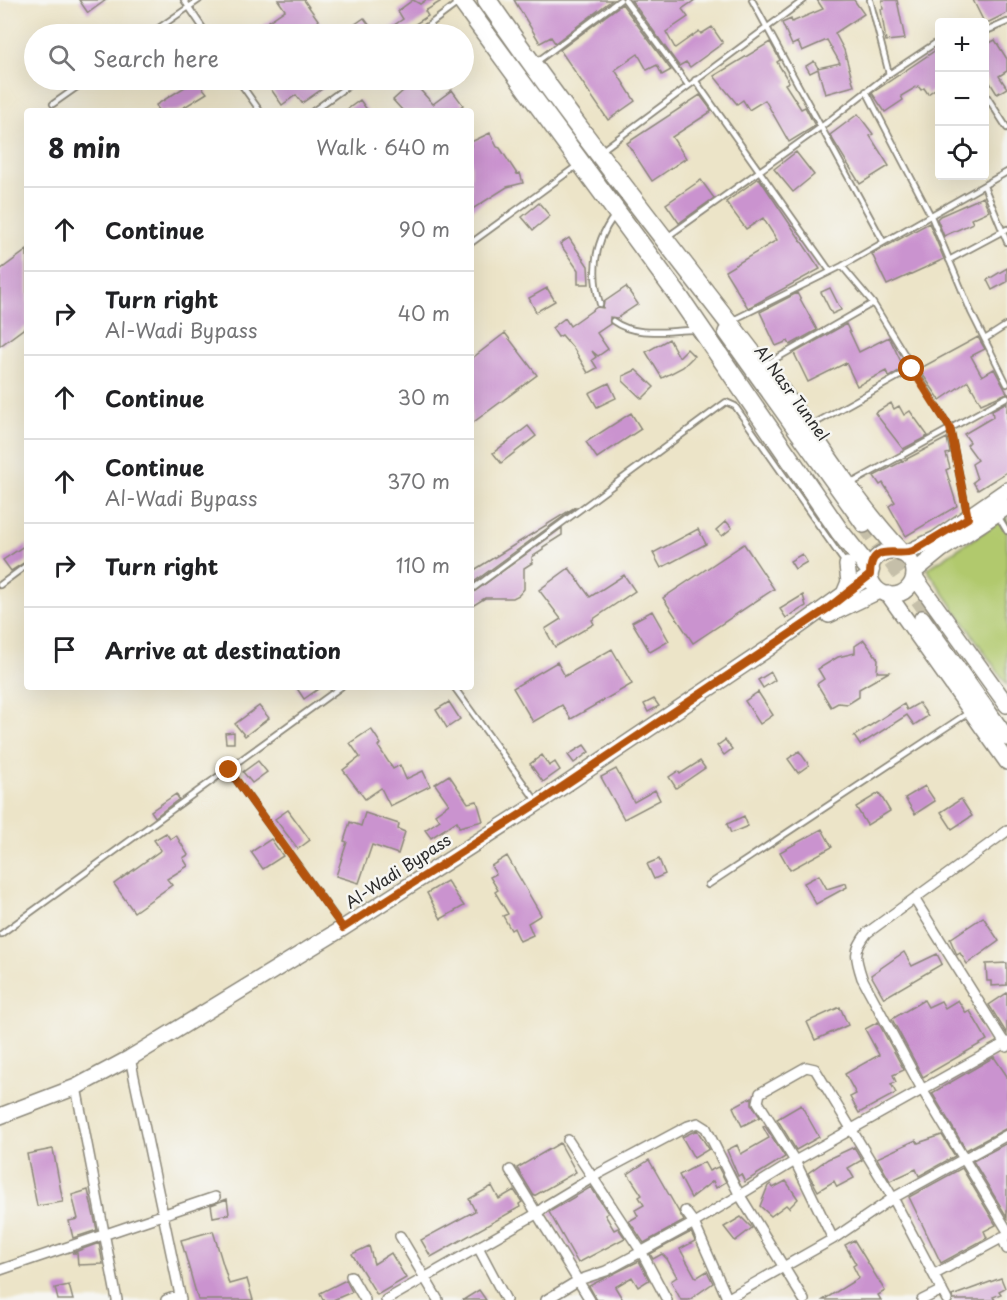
<!DOCTYPE html>
<meta charset="utf-8">
<style>
:root{--surface:#fff;--page:#f2f2f2;--text:#202124;--muted:#757577;--line:#e0e0e0}
body{margin:0;font-family:"Playpen Sans",sans-serif;background:var(--page);color:var(--text)}
.controls{position:absolute;right:18px;top:18px;display:grid;overflow:hidden;border-radius:6px;box-shadow:0 6px 24px #0002}
.controls button{width:54px;height:54px;display:grid;place-items:center;padding:0;border:0;border-bottom:2px solid var(--line);background:var(--surface);color:var(--text);font:30px sans-serif}
.stop{position:absolute;width:18px;height:18px;margin:-14px;border:4px solid #b45309;border-radius:50%;background:#fff}
.stop.end{background:#b45309;border-color:#fff;box-shadow:0 2px 6px #0008}
.list{margin:0;padding:0;list-style:none}
h2{display:flex;justify-content:space-between;align-items:center;height:78px;margin:0;padding:0 24px;font-size:26px}
h2 small{font-size:20px;font-weight:400;color:var(--muted)}
.list li{display:grid;grid-template-columns:39px 1fr auto;gap:18px;align-items:center;box-sizing:border-box;height:84px;padding:0 24px;border-top:2px solid var(--line)}
.list b{display:block;font-size:22px;white-space:nowrap}
.list p{margin:0;font-size:20px;white-space:nowrap;color:var(--muted)}
.list em{font-size:20px;font-style:normal;color:var(--muted)}
.icon{flex:none;width:33px;height:33px;fill:none;stroke:currentColor;stroke-width:2;stroke-linecap:round;stroke-linejoin:round}
.map{position:relative;flex:none;width:1007px;height:1300px;overflow:hidden}
.search{position:absolute;background:var(--surface);box-shadow:0 6px 24px #0002;left:24px;top:24px;width:450px;height:66px;display:flex;align-items:center;gap:15px;box-sizing:border-box;padding:0 21px;border-radius:33px;color:var(--muted);font-size:22px}
.panel{position:absolute;background:var(--surface);box-shadow:0 6px 24px #0002;left:24px;top:108px;width:450px;height:582px;border-radius:6px}
.map>svg:first-child{display:block}
.green{fill:#b1c96d;stroke:#6e7a4c;stroke-width:1.5}
.building{fill:#ca93cf}
.lines{fill:none;stroke-linecap:round;stroke-linejoin:round}
.primary-tunnel{stroke:#c5bfa9;stroke-width:15;stroke-dasharray:15 8;stroke-linecap:butt}
.lane-casing{stroke:#8c887a;stroke-width:8}
.street-casing{stroke:#8c887a;stroke-width:12}
.primary-casing{stroke:#8c887a;stroke-width:18}
.highway-casing{stroke:#8c887a;stroke-width:21}
.lane{stroke:#fff;stroke-width:4.5}
.street{stroke:#fff;stroke-width:9}
.primary{stroke:#fff;stroke-width:15}
.highway{stroke:#fff;stroke-width:18}
.route{stroke:#b45309;stroke-width:8}
.labels{text-anchor:middle;stroke-width:5;stroke-linejoin:round;paint-order:stroke}
.street-label{font-size:16px;fill:#2b2b2b;stroke:#f6f6f2}
</style>
<div class="map">
<svg width="1007" height="1300" viewBox="0 0 1007 1300">
<rect width="100%" height="100%" fill="#f6f6f2"/>
<filter id="ink" filterUnits="userSpaceOnUse"><feTurbulence type="fractalNoise" baseFrequency=".0167" numOctaves="2"/><feDisplacementMap in="SourceGraphic" scale="12" xChannelSelector="R" yChannelSelector="G"/><feConvolveMatrix kernelMatrix="1 2 1 2 8 2 1 2 1" color-interpolation-filters="sRGB"/></filter>
<filter id="wash" filterUnits="userSpaceOnUse"><feTurbulence type="fractalNoise" baseFrequency=".008" numOctaves="4" result="noise"/><feDisplacementMap in="SourceGraphic" scale="24" xChannelSelector="R" yChannelSelector="G"/><feGaussianBlur stdDeviation="1.35" result="paint"/><feColorMatrix in="noise" values="0 0 0 0 0 0 0 0 0 0 0 0 0 0 0 0 0 1.4 0 .05"/><feComposite in="paint" operator="in"/></filter>
<g filter="url(#wash)">
<rect width="100%" height="100%" fill="#ece4c8"/>
<!-- green -->
<path class="green" d="M1007,517V685L927,569Z"/>
<g id="blocks">
<!-- building -->
<path class="building" d="M79,0H106L88,13Z
M278,0H304L328,34H250L285,10Z
M413,0L420,4L426,0H443L425,11L428,16L400,34H381L403,19L398,11Z
M514,0H612L555,43L551,37L540,43Z
M631,0H695L682,9L688,17L666,32L675,48L699,31L701,34L712,27L723,43L690,67L686,62L679,66Z
M817,0H854L864,14L835,33L844,50L854,86L825,94L818,69L810,73L806,66L814,61L818,68L840,63L827,40L802,51L798,42L792,45L782,23L791,19L792,22L823,9Z
M882,0H897L905,39L886,41L881,9H883Z
M973,0H1007V13L985,24Z
M622,4L671,70L662,75L657,65L647,70L638,54L615,70L635,101L608,120L560,50Z
M364,18L376,34H341Z
M995,40L1007,59V71L999,76L1007,88L997,94L984,73V46Z
M770,42L780,60L777,62L789,82L785,84L801,109L805,107L815,126L789,142L765,100L749,110L743,100L737,104L714,76Z
M939,48V86L928,94L924,88L921,90L918,86L901,96L903,100L885,112L872,93Z
M196,80L207,93L178,111H159L156,105Z
M276,80H335L302,103L296,95L282,105L268,85Z
M413,82L433,104L452,90L463,105L455,111H403L393,100Z
M700,95L712,111L672,137L686,158L652,181L627,143Z
M360,100L368,111H345Z
M858,114L873,134L870,136L889,166L860,184L830,135Z
M490,133L497,147L500,148L517,174L520,173L523,183L507,187L471,210V142Z
M796,152L814,175L793,192L774,169Z
M759,178L820,269L748,308L725,271L777,240L763,218L746,229L726,202Z
M701,180L714,198L679,223L666,204Z
M983,197L989,211L971,219L973,223L944,236L937,219L940,216Z
M539,203L550,216L533,230L522,217Z
M929,223L944,259L887,285L872,254Z
M569,238L588,266L589,284H578V270L560,244Z
M27,250V326L0,346V270Z
M1007,268V282L992,290L987,280Z
M626,287L638,304L617,318L610,317V324L597,333L608,349L598,356L592,351L596,357L592,360L597,368L588,373L574,349L562,335L558,337L552,328L565,318L570,326L597,307L603,308L604,302Z
M547,288L555,301L536,312L529,298Z
M830,288L841,310L832,314L821,292Z
M797,293L817,330L790,345L788,341L776,346L760,312Z
M846,324L859,352L889,337L904,368L889,377L886,371L857,386L846,363L808,382L794,353Z
M505,333L537,375L471,424V359Z
M978,337L985,349L971,356L982,376L994,369L1007,393L981,404L968,381L940,400L919,369Z
M669,339L679,357L687,349L694,356L683,367L662,378L646,352Z
M636,370L654,387L642,399L623,381V376Z
M609,383L616,398L597,407L589,393Z
M1007,402V472L978,490L973,482L977,479L972,464L978,460L967,445L970,442L964,434L993,417L992,410Z
M891,403L894,409L899,406L904,415L910,411L928,436L903,449L875,413Z
M631,413L641,429L597,458L586,442Z
M528,426L536,436L501,463L493,453Z
M947,438L950,453L946,454L950,468L946,470L957,506L906,536L889,506L895,502L883,483L880,485L874,476Z
M575,507V508L471,584V572Z
M726,521L732,528L722,536L716,530Z
M562,528V535L543,547V550L532,557V563L524,568V589L519,595L513,598H485L471,607V594Z
M698,529L706,544L661,568L653,553Z
M27,544V561L11,571L3,560Z
M744,544L774,589L693,643L663,598Z
M802,554L807,562L795,569L790,561Z
M569,568L590,597L624,575L635,591L592,620L594,624L555,647L545,629L561,619L539,590Z
M803,595L806,606L786,618L780,609Z
M652,611L669,641L650,652L632,622Z
M864,640L878,659L877,672H889L859,689V697L848,704L838,703L831,707L817,684L824,679L818,669L838,657L855,653V646Z
M612,649L632,684L571,719L562,705L533,722L513,688L557,662L565,676Z
M771,672L775,680L763,688L758,680Z
M296,687H321L304,699Z
M758,692L773,715L760,724L745,701Z
M654,699L659,706L648,712L644,704Z
M449,702L460,719L447,728L436,710Z
M919,703L928,716L914,725L907,715L860,745L854,736L904,704L907,710Z
M259,706L269,718L245,736L235,724Z
M371,729L381,744L378,746L393,769L400,765L406,779L423,771L430,786L390,806L381,788L365,799L343,770L360,757L350,743Z
M234,732V743H226L225,733Z
M725,740L732,749L724,755L717,746Z
M584,745L589,752L574,763L568,755Z
M799,751L809,765L798,773L788,759Z
M542,755L549,766L555,762L560,770L543,782L530,764Z
M258,761L267,772L252,783L243,772Z
M700,761L705,768L676,788L669,777L678,771L680,774Z
M616,769L634,802L655,790L660,800L624,819L601,777Z
M449,775L468,803L477,801L483,821L459,827L457,821L431,838L425,830L440,820L435,814L449,804L435,784Z
M925,786L935,801L915,814L905,798Z
M879,793L890,811L867,825L856,807Z
M176,794L179,799L155,817L151,811Z
M961,799L972,816L952,829L941,812Z
M288,810L310,840L298,849L275,819Z
M365,813L399,824L398,829L405,832L398,854L372,845L359,883L336,876L347,842L344,841L350,822L361,826Z
M744,816L748,826L731,833L727,824Z
M822,829L832,847L790,870L780,852Z
M166,833L170,839L176,835L188,855L183,858L188,866L167,879L172,885L134,912L114,884L161,850L154,840Z
M271,839L283,856L263,869L251,852Z
M507,856L541,915L528,923L533,935L520,941L514,928L511,930L503,916L508,914L495,892L498,890L490,877L496,874L491,866Z
M659,859L665,874L654,879L647,864Z
M819,875L827,889L846,883L847,887L816,904L804,883Z
M447,881L464,906L441,919L427,893Z
M983,917L999,941L967,964L960,953L957,955L950,939Z
M904,952L912,966L937,954L942,964L884,998L871,975Z
M1007,963V985L991,986V981H987L986,964Z
M1007,993V1034L989,1005Z
M924,1000L928,1007L941,1001L945,1008L958,1000L966,1013L970,1011L987,1040L923,1077L892,1019Z
M840,1007L848,1025L815,1040L807,1022Z
M878,1022L904,1070L893,1075L896,1082L891,1084L896,1093L859,1113L850,1097L856,1094L845,1074L879,1055L865,1029Z
M994,1057L1007,1076V1128L966,1150L932,1093Z
M752,1097V1105L760,1117L742,1126L733,1107Z
M801,1105L819,1137L796,1150L777,1119Z
M765,1126L785,1157L745,1182L741,1174L738,1176L727,1150L737,1145L741,1154L769,1138L763,1127Z
M697,1130L709,1149L694,1158L682,1137Z
M942,1135L955,1156L919,1176L916,1169L890,1181L877,1158L916,1140L918,1143Z
M560,1143L576,1172L534,1196L517,1168Z
M1007,1143V1217L973,1161Z
M854,1147L862,1160L848,1168L854,1178L837,1187L834,1181L818,1191L808,1173L828,1159Z
M53,1149L63,1202L37,1206L27,1154Z
M649,1160L684,1221L644,1243L629,1221L638,1216L635,1210L644,1205L639,1197L642,1195L628,1174Z
M704,1162L709,1171L718,1167L726,1182L716,1188L713,1181L691,1198L679,1175Z
M962,1168L996,1225L984,1231L987,1238L941,1263L909,1197Z
M786,1181L798,1199L789,1208L786,1205L771,1216L760,1206L768,1186L771,1184L773,1188Z
M492,1186L499,1199L514,1190L522,1202L519,1204L520,1207L431,1257L421,1240L475,1211L469,1199Z
M591,1187L608,1213L605,1215L614,1230L618,1228L625,1238L578,1263L549,1212Z
M88,1190L97,1230L73,1238L69,1221L78,1219L72,1195Z
M227,1199L229,1214L213,1217L211,1205Z
M741,1217L752,1228L735,1241L724,1227Z
M213,1231L229,1284L247,1279L253,1300H198L181,1240Z
M691,1232L695,1241L680,1249L696,1278L707,1271L713,1283L689,1300H681L671,1281L677,1277L667,1259L662,1254L653,1259L650,1254Z
M854,1240L885,1291L878,1295L881,1300H823L859,1278L853,1266L856,1264L845,1245Z
M99,1243L103,1264L78,1265L77,1253H72Z
M369,1246L374,1264L391,1253L406,1278L377,1295L352,1254Z
M639,1261L649,1280L638,1287L632,1277L615,1287L623,1300H597L589,1286Z
M1001,1278L1005,1288L999,1291L1001,1294L993,1297L995,1300H954L952,1296Z
M346,1280L352,1292L333,1300H323L320,1293Z
M69,1285L73,1300H58L55,1288Z
M479,1290L486,1300H463Z"/>
</g>
</g>
<g filter="url(#ink)">
<use href="#blocks" fill-opacity="0" stroke="#8c887a" stroke-width="1.5"/>
<g class="lines">
<!-- primary-tunnel -->
<path class="primary-tunnel" d="M864,525L928,614"/>
<defs>
<path id="lane" d="M184,0L207,34
M625,0L688,85
M752,0L883,241
M870,0L889,74
M984,32L1007,22
M150,34L199,0
M417,34L458,3
M535,63L620,0
M238,80L260,111
M695,80L830,271
M866,91L931,216L971,312L1007,384
M984,92L1007,128
M53,104L87,80
M313,111L356,80
M601,151L804,0
M984,186L1007,242
M667,237L821,127L889,74L940,40
M471,243L578,165
M949,260L1007,229
M842,266L873,303L950,428L967,513
M600,304C591,273 594,243 614,216
M613,321C636,338 669,330 695,330
M731,321L842,266L1007,172
M985,339L1007,325
M765,365L873,303
M810,426L912,369
M850,484L1007,397
M998,516L1007,531
M0,585L27,565
M471,590L726,402L735,406L845,563
M454,687L537,802
M229,770L342,926
M708,885L968,713
M1,934L341,687"/>
<path id="street" d="M1007,831L867,933C853,951 855,957 862,978L923,1091L1007,1230
M915,900L1007,1047
M130,1058L181,1300
M76,1087L117,1300
M568,1140L641,1251L667,1300
M510,1170L590,1300
M685,1211L694,1223L728,1300
M400,1236L438,1300
M1002,1237L1007,1249
M833,1239L795,1161L758,1102L760,1093L806,1067L815,1069L893,1198L947,1300
M478,1247L506,1300
M0,1270L215,1197
M935,1274L1007,1235
M351,1276L365,1300
M166,1300L180,1295
M386,1300L536,1214L547,1205L600,1173L688,1126L698,1123L706,1128L739,1194L804,1300
M546,1300L579,1280L606,1271L694,1223L795,1161L1007,1042
M725,1300L833,1239L893,1198L1007,1135
M922,1300L942,1290"/>
<path id="primary" d="M726,332L864,525
M870 573a22 22 0 1 1 44 0a22 22 0 1 1-44 0Z
M904,554L936,539L1007,490
M914,572L941,550L1007,507
M914,576L1007,705
M844,594L849,582L847,565
M888,594L1007,762
M829,615L879,591
M922,618L1007,738
M0,1116L76,1087L130,1058L343,928L538,803L769,648L870,575"/>
<path id="highway" d="M461,0L677,294L840,532L870,570
M487,0C575,128 674,250 768,374C813,432 850,498 901,552"/>
</defs>
<!-- lane casing -->
<use href="#lane" class="lane-casing"/>
<!-- street casing -->
<use href="#street" class="street-casing"/>
<!-- primary casing -->
<use href="#primary" class="primary-casing"/>
<!-- highway casing -->
<use href="#highway" class="highway-casing"/>
<!-- lane -->
<use href="#lane" class="lane"/>
<!-- street -->
<use href="#street" class="street"/>
<!-- primary -->
<use href="#primary" class="primary"/>
<!-- highway -->
<use href="#highway" class="highway"/>
</g>
</g>
<g class="lines" filter="url(#ink)">
<!-- route -->
<path class="route" d="M229,770L343,928L538,803L827,609L870,575C870,541 896,557 913,551L968,518L950,428L912,369"/>
</g>
<g class="labels">
<!-- street labels -->
<g class="street-label">
<text transform="translate(792 393) rotate(54)" y="6">Al Nasr Tunnel</text>
<text transform="translate(398 871) rotate(-33)" y="6">Al-Wadi Bypass</text>
</g>
</g>
</svg>
<div class="controls">
<button>+</button>
<button>−</button>
<button><svg class="icon" aria-label="locate" viewBox="0 0 24 24"><circle cx="12" cy="12" r="6"/><path d="M12 2v4M12 18v4M2 12h4M18 12h4"/></svg></button>
</div>
<div class="stop" style="left:912px;top:369px"></div>
<div class="stop end" style="left:229px;top:770px"></div>
<div class="search"><svg class="icon" aria-label="search" viewBox="0 0 24 24"><circle cx="10" cy="10" r="6"/><path d="M15 15l6 6"/></svg>Search here</div>
<section class="panel">
<h2>8 min<small>Walk · 640 m</small></h2>
<ul class="list">
<li><svg class="icon" aria-label="ahead" viewBox="0 0 24 24"><path d="M12 20V5M6 11l6-6 6 6"/></svg><div><b>Continue</b></div><em>90 m</em></li>
<li><svg class="icon" aria-label="right" viewBox="0 0 24 24"><path d="M7 20v-9h11M14 6l5 5-5 5"/></svg><div><b>Turn right</b><p>Al-Wadi Bypass</p></div><em>40 m</em></li>
<li><svg class="icon" aria-label="ahead" viewBox="0 0 24 24"><path d="M12 20V5M6 11l6-6 6 6"/></svg><div><b>Continue</b></div><em>30 m</em></li>
<li><svg class="icon" aria-label="ahead" viewBox="0 0 24 24"><path d="M12 20V5M6 11l6-6 6 6"/></svg><div><b>Continue</b><p>Al-Wadi Bypass</p></div><em>370 m</em></li>
<li><svg class="icon" aria-label="right" viewBox="0 0 24 24"><path d="M7 20v-9h11M14 6l5 5-5 5"/></svg><div><b>Turn right</b></div><em>110 m</em></li>
<li><svg class="icon" aria-label="arrive" viewBox="0 0 24 24"><path d="M6 21V4h12l-3 4 3 4H6"/></svg><div><b>Arrive at destination</b></div></li>
</ul>
</section>
</div>
